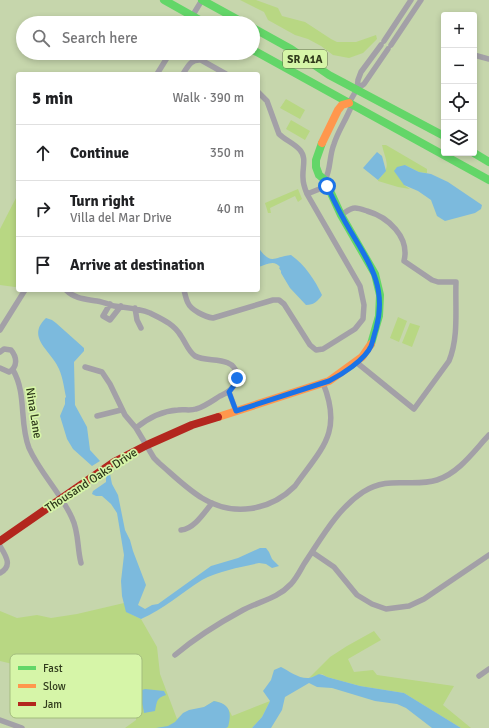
<!DOCTYPE html>
<meta charset="utf-8">
<style>
:root{--surface:#fff;--page:#f6f6f6;--text:#202124;--muted:#757577;--line:#e0e0e0}
body{margin:0;font-family:Signika,sans-serif;background:var(--page);color:var(--text)}
.controls{position:absolute;right:12px;top:12px;display:grid;overflow:hidden;border-radius:4px;box-shadow:0 2px 6px #0003}
.controls button{width:36px;height:36px;display:grid;place-items:center;padding:0;border:0;border-bottom:1px solid var(--line);background:var(--surface);color:var(--text);font:20px sans-serif}
.stop{position:absolute;width:12px;height:12px;margin:-9px;border:3px solid #1a73e8;border-radius:50%;background:#fff}
.stop.end{background:#1a73e8;border-color:#fff;box-shadow:0 1px 4px #0008}
.list{margin:0;padding:0;list-style:none}
h2{display:flex;justify-content:space-between;align-items:center;height:52px;margin:0;padding:0 16px;font-size:17px}
h2 small{font-size:13px;font-weight:400;color:var(--muted)}
.list li{display:grid;grid-template-columns:26px 1fr auto;gap:12px;align-items:center;box-sizing:border-box;height:56px;padding:0 16px;border-top:1px solid var(--line)}
.list b{display:block;font-size:15px;white-space:nowrap}
.list p{margin:0;font-size:13px;white-space:nowrap;color:var(--muted)}
.list em{font-size:13px;font-style:normal;color:var(--muted)}
.icon{flex:none;width:22px;height:22px;fill:none;stroke:currentColor;stroke-width:2;stroke-linecap:round;stroke-linejoin:round}
.map{position:relative;flex:none;width:489px;height:728px;overflow:hidden}
.search{position:absolute;background:var(--surface);box-shadow:0 2px 6px #0003;left:16px;top:16px;width:244px;height:44px;display:flex;align-items:center;gap:10px;box-sizing:border-box;padding:0 14px;border-radius:22px;color:var(--muted);font-size:15px}
.panel{position:absolute;background:var(--surface);box-shadow:0 2px 6px #0003;left:16px;top:72px;width:244px;height:220px;border-radius:4px}
.map>svg:first-child{display:block}
.green{fill:#b8d783}
.water{fill:#7cbadd}
.lines{fill:none;stroke-linecap:round;stroke-linejoin:round}
.street{stroke:#a3a0a7;stroke-width:5.5}
.fast{stroke:#63d668;stroke-width:8}
.slow{stroke:#ff974d;stroke-width:8}
.jam{stroke:#b3261e;stroke-width:8}
.route{stroke:#1a73e8;stroke-width:5}
.labels{text-anchor:middle;stroke-width:3.5;stroke-linejoin:round;paint-order:stroke}
.shield{fill:#d6f5a8;stroke:#627346;stroke-width:1}
.shield-label{font-size:11px;font-weight:bold;fill:#303b1c}
.street-label{font-size:12px;fill:#303b1c;stroke:#d6f5a8}
.key{fill:#d6f5a8;stroke:#a4bd7e;stroke-width:1}
.key-label{font-size:11px;fill:#303b1c}
</style>
<div class="map">
<svg width="489" height="728" viewBox="0 0 489 728">
<rect width="100%" height="100%" fill="#c6d6ac"/>
<!-- green -->
<path class="green" d="M240,0H256L278,8L282,16L305,22L331,39L337,42H356L376,35L377,39L363,53L349,58L333,55L321,46L308,39L295,35L268,20L264,12Z
M286,99L305,110L300,119L280,108Z
M291,120L310,131L305,140L286,129Z
M382,145H386L427,169V173L419,172L405,165L404,185L410,189L398,187L378,181V180C392,166 386,163 382,145Z
M298,189L302,199L298,202L295,196L270,208L271,213H268L265,203Z
M18,194V286L15,287L0,285V229Z
M398,317L407,321L399,342L390,338Z
M410,323L420,326L412,347L402,343Z
M124,603L127,612L141,619L157,647L160,674L177,719C190,707 190,713 203,708C207,706 210,703 214,701C224,703 228,707 232,716L270,701L262,717L252,728H125L136,720V707L132,686L117,679L79,680L0,661V611L17,618L37,615L51,618L77,614Z
M374,631L381,640L348,659L354,672L373,670L377,675L454,686L443,705L471,728H461L456,725L404,693L360,686L327,677L322,674L309,678L330,657L347,646Z"/>
<!-- water -->
<path class="water" d="M377,152L382,156L386,171L378,180L363,168Z
M405,165L419,172L431,174L448,182L482,205L481,209L475,213L445,221L437,216L431,200L418,191L404,185L394,171L397,167Z
M258,247C271,266 273,257 291,255C305,265 315,280 322,295C318,301 314,305 306,305L290,288L281,273V271L279,268L280,267C274,259 266,265 258,267Z
M46,318L52,320L56,323L84,348V351L74,362L75,405L87,427L90,450L100,461L92,466L73,449L67,439L60,416L65,404V398L66,397C64,388 63,378 59,369C52,351 25,338 46,318Z
M110,474L112,484L118,495L125,530L130,540L133,551L146,585L138,605L145,609L152,605L158,604L211,566L238,558L260,548H266L269,552L272,559L279,566L272,568L266,564L259,563C241,567 218,571 202,580C181,593 164,609 141,619L126,612L122,596L121,581L124,555L117,513L111,504L102,496H96L92,494L93,491L106,482V476Z
M281,667C289,671 299,679 309,678C318,676 317,671 327,677L360,686L404,693L461,728H432L406,708L397,704L375,701L332,688L317,687L309,683L285,697L282,710L271,728H252L262,717L270,701L263,691L271,680L274,670Z
M145,689L164,691L166,695C156,698 157,702 155,711L144,713C143,703 139,700 142,690Z
M214,701C230,704 232,712 228,727L226,728H156L168,726L175,722L183,713L189,710L204,707Z"/>
<g class="lines">
<!-- street -->
<path class="street" d="M188,23L202,0
M384,41L411,0
M391,45L421,0
M474,55L489,59
M157,74L170,53
M183,74C188,66 191,59 201,60L226,74
M357,89L364,84L388,49
M325,180C331,170 329,156 334,144C338,131 346,120 351,107L349,103L357,89L358,80L361,72L381,45
M307,194L327,186
M341,215C346,212 350,208 355,208C359,208 364,210 367,211C388,217 410,237 404,261L432,280L438,282H456C455,308 459,337 449,361L414,409L356,362
M66,290C75,299 85,299 97,301C103,302 108,304 114,306C127,308 137,308 150,313C162,319 174,324 181,336C186,343 188,351 195,356C207,363 233,355 237,374C237,379 235,385 232,388C229,392 224,394 220,396C212,401 204,407 196,409C190,411 184,409 178,410C162,411 148,418 136,428
M184,290C185,294 186,299 188,303C191,310 205,317 213,318L273,300H279L284,304L310,345L316,350L323,349L355,329L363,319L364,305L360,286L307,194C305,189 303,183 303,178C302,168 307,158 300,150C294,143 285,140 279,134L267,101L258,92
M110,304L103,316L110,320L121,306
M135,308L137,320L141,328
M0,330L25,290
M0,352L4,349L11,350C17,357 18,367 9,372L0,368
M85,367L102,372L110,384L125,415L136,428L154,458L159,463C173,475 187,489 202,498C233,517 270,511 295,486C322,448 343,432 323,383
M13,370C27,394 19,423 29,448C40,473 61,493 72,518C79,532 77,548 81,563
M229,392L236,411
M97,416L121,410
M181,530C194,529 204,513 212,503
M0,546C6,556 13,566 0,573
M312,552L334,567L357,595L372,604L386,609L409,606L424,599L489,555
M175,655C195,638 219,623 243,610C260,601 277,599 291,584C296,579 300,571 304,564C321,539 337,509 363,492C389,475 411,488 437,480C459,473 474,451 489,435
M479,676L489,669
M0,720L22,728"/>
<!-- fast -->
<path class="fast" d="M164,0L205,23
M202,0L244,23
M253,28L291,49L329,75L444,136
M253,50L489,180
M322,143L316,160V167L319,175L325,180L341,215L375,274L380,295L379,316L371,344
M474,153L489,162"/>
<!-- slow -->
<path class="slow" d="M322,143L338,110L342,105L349,103
M218,417L329,381L362,357L371,344"/>
<!-- jam -->
<path class="jam" d="M0,541L114,462L147,445L192,425L218,417"/>
</g>
<g class="lines">
<!-- route -->
<path class="route" d="M237,378L235,384L229,392L236,411L329,381C341,375 365,360 371,346C373,341 374,335 376,329C387,289 371,265 351,232C342,217 334,201 327,186"/>
</g>
<g class="labels">
<!-- shield labels -->
<rect class="shield" x="283" y="50" width="44" height="18" rx="3"/>
<g class="shield-label">
<text x="305" y="63">SR A1A</text>
</g>
<!-- street labels -->
<g class="street-label">
<text transform="translate(34 413) rotate(81)" y="4">Nina Lane</text>
<text transform="translate(91 480) rotate(-33)" y="4">Thousand Oaks Drive</text>
</g>
</g>
<!-- legend -->
<rect x="10" y="654" width="132" height="64" rx="6" class="key"/>
<rect x="18" y="666" width="18" height="4" fill="#63d668"/>
<rect x="18" y="684" width="18" height="4" fill="#ff974d"/>
<rect x="18" y="702" width="18" height="4" fill="#b3261e"/>
<g class="key-label">
<text x="43" y="672">Fast</text>
<text x="43" y="690">Slow</text>
<text x="43" y="708">Jam</text>
</g>
</svg>
<div class="controls">
<button>+</button>
<button>−</button>
<button><svg class="icon" aria-label="locate" viewBox="0 0 24 24"><circle cx="12" cy="12" r="6"/><path d="M12 2v4M12 18v4M2 12h4M18 12h4"/></svg></button>
<button><svg class="icon" aria-label="layers" viewBox="0 0 24 24"><path d="M12 4l9 5-9 5-9-5zM3 14l9 5 9-5"/></svg></button>
</div>
<div class="stop" style="left:327px;top:186px"></div>
<div class="stop end" style="left:237px;top:378px"></div>
<div class="search"><svg class="icon" aria-label="search" viewBox="0 0 24 24"><circle cx="10" cy="10" r="6"/><path d="M15 15l6 6"/></svg>Search here</div>
<section class="panel">
<h2>5 min<small>Walk · 390 m</small></h2>
<ul class="list">
<li><svg class="icon" aria-label="ahead" viewBox="0 0 24 24"><path d="M12 20V5M6 11l6-6 6 6"/></svg><div><b>Continue</b></div><em>350 m</em></li>
<li><svg class="icon" aria-label="right" viewBox="0 0 24 24"><path d="M7 20v-9h11M14 6l5 5-5 5"/></svg><div><b>Turn right</b><p>Villa del Mar Drive</p></div><em>40 m</em></li>
<li><svg class="icon" aria-label="arrive" viewBox="0 0 24 24"><path d="M6 21V4h12l-3 4 3 4H6"/></svg><div><b>Arrive at destination</b></div></li>
</ul>
</section>
</div>
